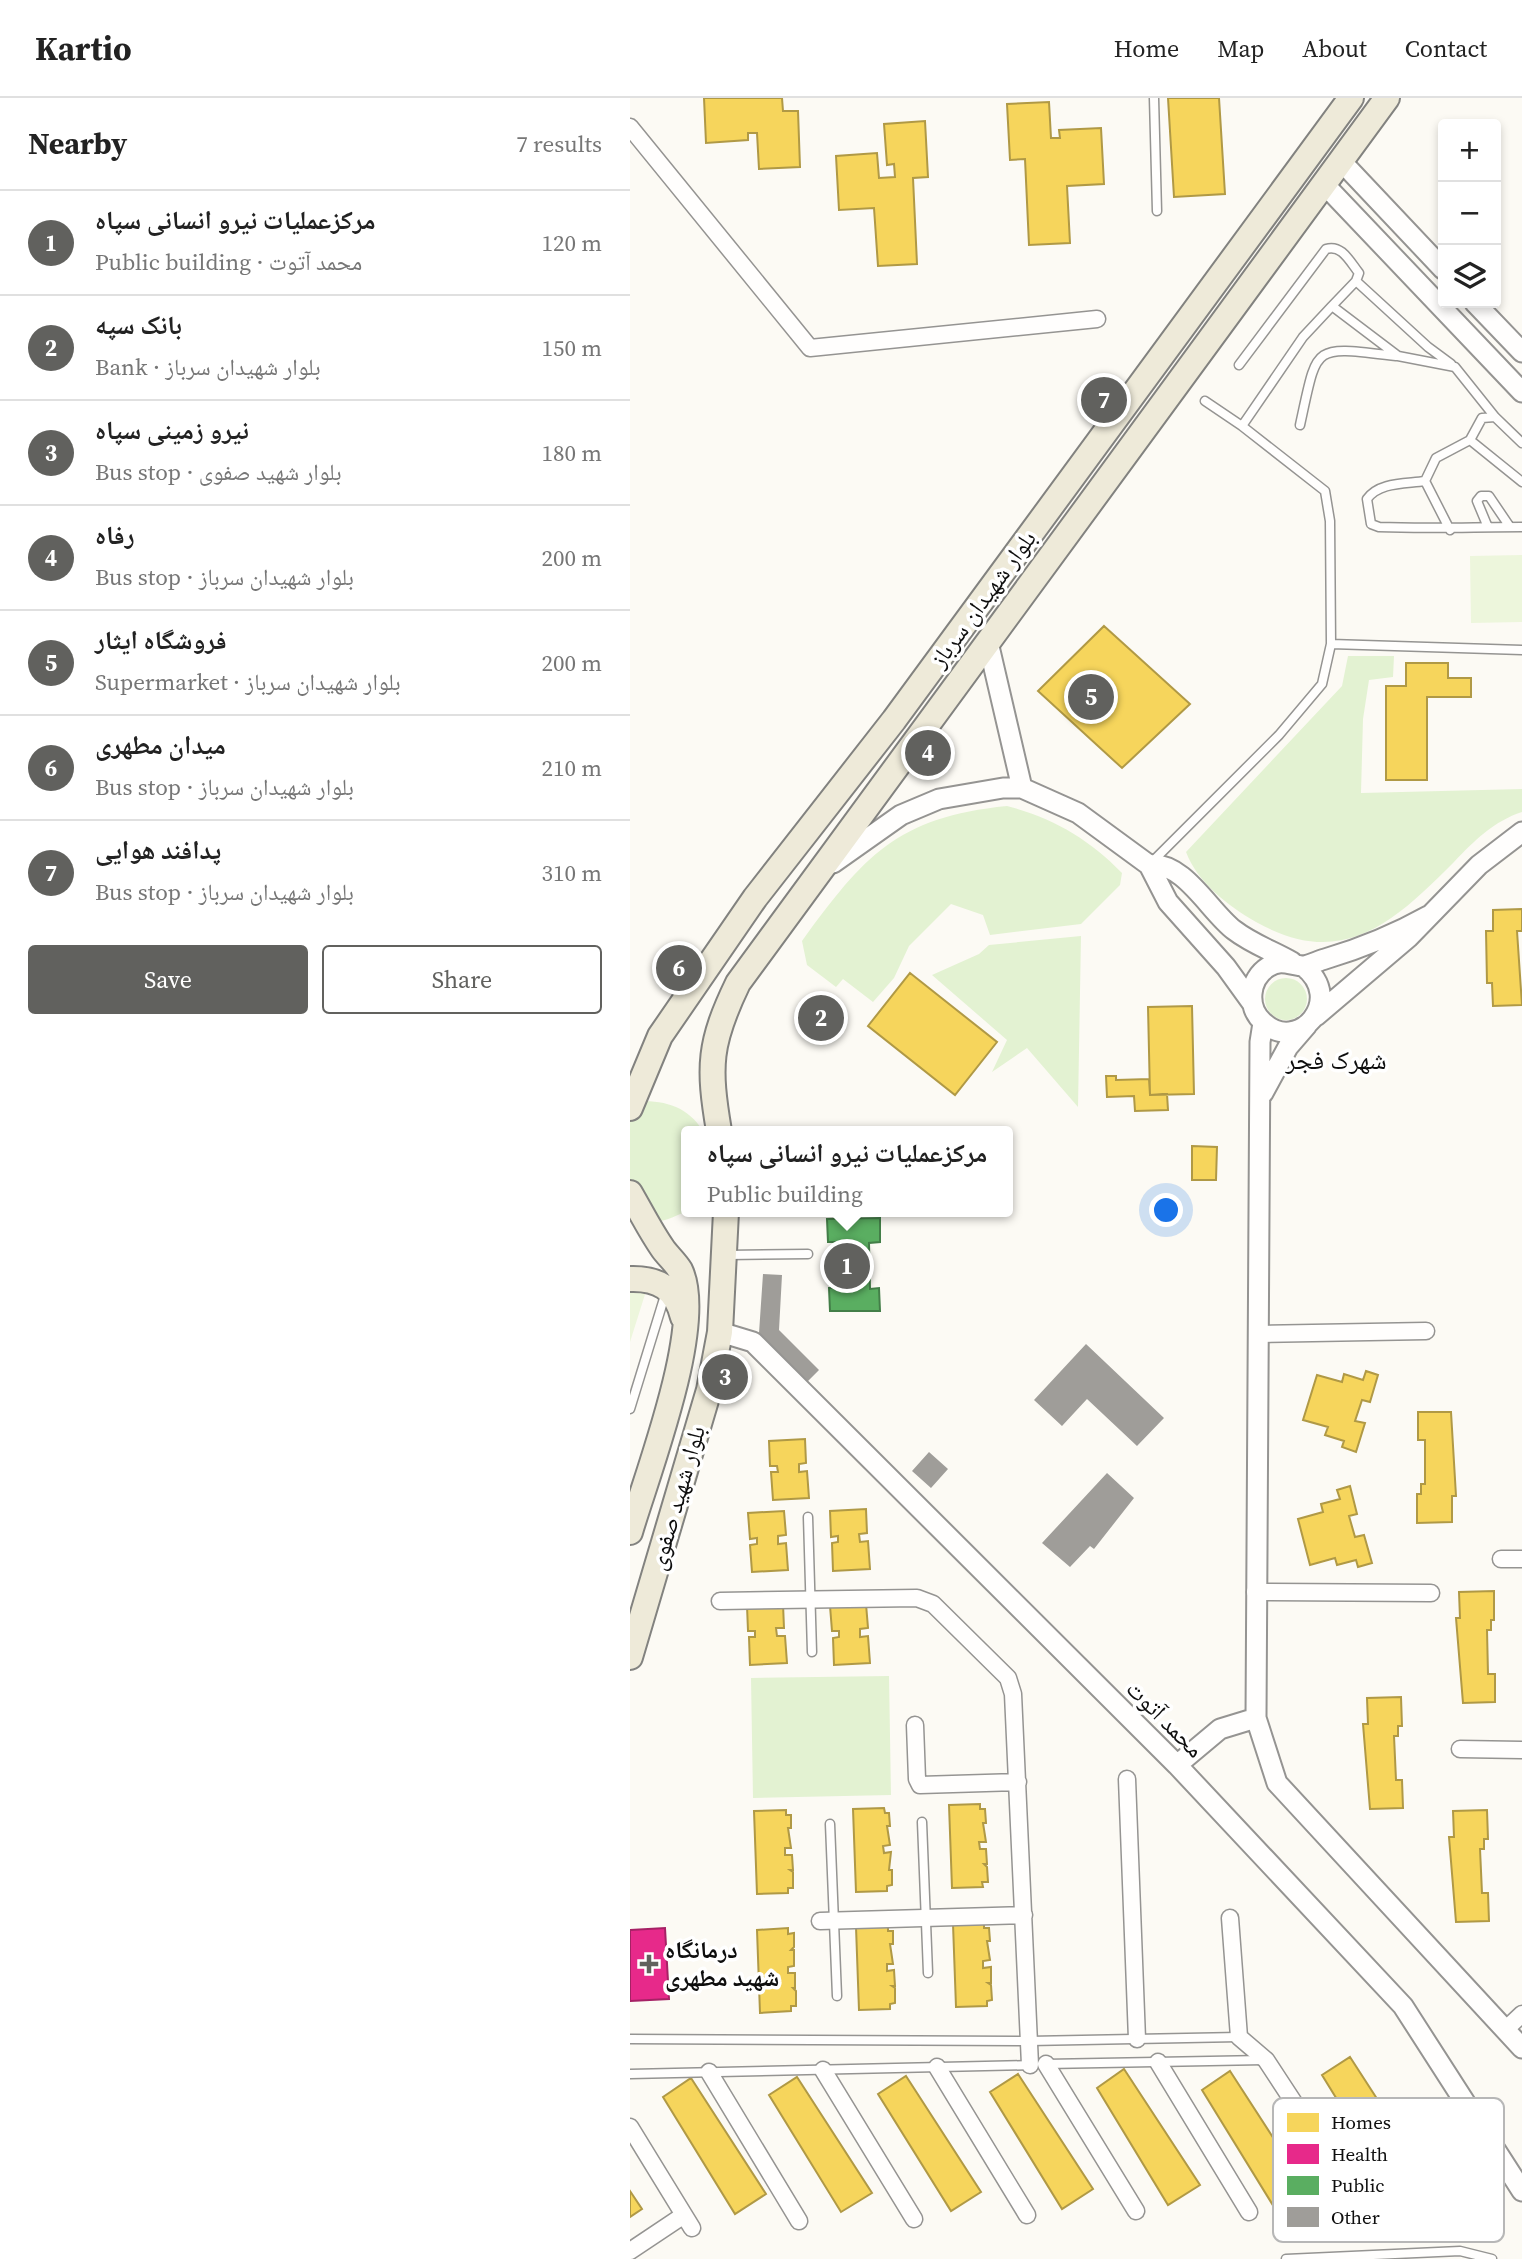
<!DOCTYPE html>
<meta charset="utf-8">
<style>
:root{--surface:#fff;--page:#f2f2f2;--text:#222;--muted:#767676;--line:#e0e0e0;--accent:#61615e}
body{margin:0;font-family:"Source Serif 4","Noto Naskh Arabic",serif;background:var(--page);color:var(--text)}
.controls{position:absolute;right:21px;top:21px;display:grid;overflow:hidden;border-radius:7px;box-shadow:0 4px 10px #0003}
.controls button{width:63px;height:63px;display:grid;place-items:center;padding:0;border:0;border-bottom:2px solid var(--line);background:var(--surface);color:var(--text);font:35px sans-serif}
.you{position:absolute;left:537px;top:1113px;width:24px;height:24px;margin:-18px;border:5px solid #fff;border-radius:50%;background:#1a73e8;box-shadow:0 0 0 10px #1a73e833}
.badge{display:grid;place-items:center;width:46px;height:46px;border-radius:50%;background:var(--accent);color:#fff;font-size:23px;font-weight:700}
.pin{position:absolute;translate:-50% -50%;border:4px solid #fff;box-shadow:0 2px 7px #0006}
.popup{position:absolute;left:51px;top:1028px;width:332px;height:91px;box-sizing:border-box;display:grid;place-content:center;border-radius:7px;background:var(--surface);filter:drop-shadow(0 2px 5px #0005);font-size:23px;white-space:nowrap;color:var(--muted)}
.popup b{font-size:26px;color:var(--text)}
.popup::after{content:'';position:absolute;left:50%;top:100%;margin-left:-14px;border:14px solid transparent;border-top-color:var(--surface)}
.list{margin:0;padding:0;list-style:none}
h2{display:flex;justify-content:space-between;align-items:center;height:91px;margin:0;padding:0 28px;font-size:30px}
h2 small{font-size:23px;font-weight:400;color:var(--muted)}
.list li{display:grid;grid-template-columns:46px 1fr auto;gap:21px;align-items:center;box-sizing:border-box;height:105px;padding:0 28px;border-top:2px solid var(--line)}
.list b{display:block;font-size:26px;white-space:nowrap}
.list p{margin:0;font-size:23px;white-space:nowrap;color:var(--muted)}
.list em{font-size:23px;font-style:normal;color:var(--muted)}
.actions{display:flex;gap:14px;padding:21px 28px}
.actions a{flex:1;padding:16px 0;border:2px solid var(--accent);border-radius:7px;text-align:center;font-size:24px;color:var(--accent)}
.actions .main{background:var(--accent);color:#fff}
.icon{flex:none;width:38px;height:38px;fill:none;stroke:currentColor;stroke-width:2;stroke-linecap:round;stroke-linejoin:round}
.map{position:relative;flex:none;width:892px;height:2161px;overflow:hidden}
header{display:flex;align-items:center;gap:42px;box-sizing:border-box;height:98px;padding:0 35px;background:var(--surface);border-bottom:2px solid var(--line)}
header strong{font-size:33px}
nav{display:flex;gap:38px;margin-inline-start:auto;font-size:24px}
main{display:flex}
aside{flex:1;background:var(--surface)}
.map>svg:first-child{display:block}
.green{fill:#e3f2d2}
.pitch{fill:#edf6dc}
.homes{fill:#f6d55c;stroke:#b09945;stroke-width:2}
.health{fill:#e7298a;stroke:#a62165;stroke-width:2}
.public{fill:#5aae61;stroke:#437e48;stroke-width:2}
.building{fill:#9f9d99}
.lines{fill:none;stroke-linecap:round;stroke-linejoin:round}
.service-casing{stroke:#959492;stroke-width:11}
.minor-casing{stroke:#959492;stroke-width:19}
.tertiary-casing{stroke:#959492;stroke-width:23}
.primary-casing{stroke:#82827f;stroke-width:28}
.service{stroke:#fffefd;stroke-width:8}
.minor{stroke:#fffefd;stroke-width:16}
.tertiary{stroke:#fffefd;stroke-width:19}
.primary{stroke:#eeead9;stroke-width:24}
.poi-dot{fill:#61615e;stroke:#fff;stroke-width:2.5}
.labels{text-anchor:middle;stroke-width:7;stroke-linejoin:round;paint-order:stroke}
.street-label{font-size:24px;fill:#0e0e0e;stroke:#fff}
.poi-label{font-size:24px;font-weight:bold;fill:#0e0e0e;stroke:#fff;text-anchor:start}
.neighbourhood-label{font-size:26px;fill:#0e0e0e;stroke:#fff}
.key{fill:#fff;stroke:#b7b7b7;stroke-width:2}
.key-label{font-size:19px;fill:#0e0e0e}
</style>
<header>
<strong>Kartio</strong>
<nav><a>Home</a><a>Map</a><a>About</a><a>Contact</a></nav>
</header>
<main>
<aside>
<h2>Nearby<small>7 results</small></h2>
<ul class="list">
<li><span class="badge">1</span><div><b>مرکزعملیات نیرو انسانی سپاه</b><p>Public building · محمد آتوت</p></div><em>120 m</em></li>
<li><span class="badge">2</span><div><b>بانک سپه</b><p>Bank · بلوار شهیدان سرباز</p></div><em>150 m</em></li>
<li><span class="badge">3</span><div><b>نیرو زمینی سپاه</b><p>Bus stop · بلوار شهید صفوی</p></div><em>180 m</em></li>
<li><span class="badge">4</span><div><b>رفاه</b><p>Bus stop · بلوار شهیدان سرباز</p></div><em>200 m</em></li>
<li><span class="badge">5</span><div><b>فروشگاه ایثار</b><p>Supermarket · بلوار شهیدان سرباز</p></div><em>200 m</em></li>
<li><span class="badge">6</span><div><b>میدان مطهری</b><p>Bus stop · بلوار شهیدان سرباز</p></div><em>210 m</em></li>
<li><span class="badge">7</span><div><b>پدافند هوایی</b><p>Bus stop · بلوار شهیدان سرباز</p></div><em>310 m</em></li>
</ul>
<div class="actions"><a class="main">Save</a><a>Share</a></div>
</aside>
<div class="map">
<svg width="892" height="2161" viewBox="0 0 892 2161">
<rect width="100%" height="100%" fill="#fcfaf4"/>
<!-- green -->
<path class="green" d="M718,558H764L763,579L739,582L733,621L731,695L892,691V714C864,723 844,743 824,764C764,824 713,873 626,824C597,807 568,785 556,754L712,588Z
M377,708C423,720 459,741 492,775L490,787L451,826L360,837L353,817L321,806L279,848L264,880L243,904L213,881L206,889L177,867L172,843C234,758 267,719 377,708Z
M451,838L448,1009L397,950L362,974L377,942L302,877L349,856L359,847Z
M635 901a21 21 0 1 1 42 0a21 21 0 1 1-42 0Z
M10,1003C37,1003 58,1009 73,1033H56V1113C38,1123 20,1128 0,1121V1007Z
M259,1578L261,1697L123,1700L121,1580Z"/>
<!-- pitch -->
<path class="pitch" d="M892,457V524L841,525L840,458Z
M17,1190L0,1244V1191Z"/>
<!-- homes -->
<path class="homes" d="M74,0H152L153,13H168L170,69L129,71L127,35H118V42L76,45Z
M538,0H589L595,96L544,99Z
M419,4L421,40H430L429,32L471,30L474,86L437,88L440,145L399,147L395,61L380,62L377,6Z
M295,23L298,79L283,80L287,166L248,168L244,110L209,112L206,58L247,55L249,80L265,79L264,66L257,67L254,26Z
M474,528L560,606L492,670L408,593Z
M776,565H818V580H841V599H797V682H756V588H776Z
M892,811V833H887L892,907L863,908L862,885H857L856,833H863V812Z
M280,875L367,944L325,997L238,928Z
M562,908L564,996L520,997L518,909Z
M476,978H486V982L519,981L520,997L537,996L538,1012L505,1013L504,998L477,999Z
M562,1048L587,1049L586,1082H562Z
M736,1273L748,1277L740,1304L732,1302L725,1323L735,1325L726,1354L712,1349L714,1343L695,1337L698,1329L673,1322L687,1277L712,1284L714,1276L733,1282Z
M788,1314H821L826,1398H822V1424L787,1425V1396H791V1386H795V1342H788Z
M175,1341L176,1365L169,1366V1374L177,1373L179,1400L143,1402L141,1374H148L147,1368H140L139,1343Z
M720,1388L727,1416L719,1418L725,1439L734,1437L742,1465L728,1469L726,1462L707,1467L705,1460L680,1467L668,1421L693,1414L691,1406L710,1401L707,1392Z
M236,1411L237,1435L229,1436L230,1444L238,1443L240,1471L203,1473L202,1445L208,1444V1438L201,1439L200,1413Z
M154,1413L156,1437L148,1438V1446L156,1445L158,1472L122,1474L120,1447L127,1446V1440L120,1441L118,1415Z
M864,1493V1522H861V1532H857L858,1576H865V1604L833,1605L826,1520H830L829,1494Z
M153,1506L154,1530H146L147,1538H155L157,1565L120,1567L119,1539H125V1533H118L117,1508Z
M236,1506L238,1530L230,1531V1539L238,1538L240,1565L204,1567L203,1540L209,1539V1533H202L200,1508Z
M771,1599L772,1628H768V1638H764L766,1682H772L773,1710L740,1711L733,1626H738L737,1600Z
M350,1706V1711H355L356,1725H353L356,1744H349L350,1751H356L357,1766H354L357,1769L358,1784H352L353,1789L322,1790L319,1707Z
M254,1710L255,1715H259L260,1728H257L260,1747L253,1748L254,1755L261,1754L259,1772H262V1787L257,1788V1793L226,1794L223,1711Z
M156,1712V1717H161V1730H158L161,1750H155V1757H162L163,1772H160L163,1774V1790H158V1795L127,1796L124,1713Z
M857,1712L858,1741H854V1751H850L852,1795H858L859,1823L826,1824L819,1739H824L823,1713Z
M354,1825V1830H359L360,1843H357L360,1862L353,1863V1870L361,1869V1885H358L361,1887L362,1902L357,1903V1908L326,1909L323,1826Z
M258,1828V1833H263V1846H260L263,1866H257V1873L264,1872L265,1888H262L265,1890V1905L260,1906V1911L229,1912L226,1829Z
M158,1830V1836L164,1835V1849L161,1852H164V1868L158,1869V1875H165V1890H163L166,1893V1908H161V1913L130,1915L127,1832Z
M720,1959L795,2075L764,2094L692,1977Z
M494,1971L570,2087L538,2107L467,1990Z
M600,1973L675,2089L644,2109L572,1992Z
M388,1976L463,2091L432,2111L360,1994Z
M276,1978L351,2094L321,2113L248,1996Z
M167,1979L242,2095L211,2114L139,1997Z
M61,1980L136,2096L105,2116L33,1999Z
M0,2093L12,2111L0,2119Z"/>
<!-- health -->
<path class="health" d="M35,1830L39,1901L0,1903V1832Z"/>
<!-- public -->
<path class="public" d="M250,1120V1144L239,1145L240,1191L249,1190L250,1213H200L199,1190H209L208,1144H198L197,1121Z"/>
<!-- building -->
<path class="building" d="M133,1176L152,1177L149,1232L189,1272L177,1284L129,1235Z
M456,1246L534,1320L507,1348L457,1301L432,1328L404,1302Z
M299,1354L318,1371L301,1390L282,1373Z
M477,1375L504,1400L464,1451L460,1448L440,1469L412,1445Z"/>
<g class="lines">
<defs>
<path id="service" d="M524,0L527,113
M726,183L798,249L821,266
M609,267L696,151C712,146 720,164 729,175L726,183L702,208
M670,327C688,245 681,248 766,258
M612,328L673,239L702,208L768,258L825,269L865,319
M840,342L892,384
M892,345L865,319L852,320L840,342L806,360L795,383C775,386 749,384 737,401L741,426L749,429C797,431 844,429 892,429
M795,383L820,432
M857,427L847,403L851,398H859L880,429
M701,546L892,552
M521,765L649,637L692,586L701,546L700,423L695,393L612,328L575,303
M97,1157L178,1156
M0,1311L36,1194
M178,1419L182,1554
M292,1724L298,1875
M200,1726L207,1898
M0,1941L399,1943L609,1939
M416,1966L634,1962
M0,1976L403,1967
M656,2161L830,2153L862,2161"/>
<path id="minor" d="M0,29L180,250L467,221
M628,1236L796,1233
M871,1461H892
M625,1494L801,1495
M90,1503L287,1500L303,1506L378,1580L383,1596L400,1967
M285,1627L287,1681L290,1687L388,1684
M830,1651L892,1652
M497,1681L507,1941
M600,1820L609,1939L636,1962L731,2107
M190,1823L394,1817
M875,1932L892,1916
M528,1964L619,2114
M416,1966L506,2113
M307,1969L397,2117
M193,1972L284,2121
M79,1974L169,2123
M0,2029L62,2130
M0,2153L54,2117"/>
<path id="tertiary" d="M711,63L813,171
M694,86L892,294
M845,205L892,254
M358,544L392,690
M203,765L271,717L309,701L373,690H392L448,715L519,767L538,804L596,869L622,905
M519,767C554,763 579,813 604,832C622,846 643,853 662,864
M673,868C717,902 667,957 633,924C616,909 619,881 638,869C652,860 661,868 674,868C680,867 688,863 695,861C732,850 764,837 798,818
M686,918L779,839L849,767L892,734
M633,925L630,944L626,1620L647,1685L892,1950
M633,995L658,949L677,927
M90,1234L123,1244L547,1667L773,1908L892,2093
M547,1667L590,1631L626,1620"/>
<path id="primary" d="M0,1010L30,938L125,800L264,622L721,0
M89,1033C78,968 79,945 108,885L757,0
M0,1095C11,1114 21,1134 33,1151C38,1158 46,1165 50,1172C76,1225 17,1376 0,1434
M0,1181C29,1180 46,1191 53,1219
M0,1559L79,1292L90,1234L96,1114"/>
</defs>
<!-- service casing -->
<use href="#service" class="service-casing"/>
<!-- minor casing -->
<use href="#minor" class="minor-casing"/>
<!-- tertiary casing -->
<use href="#tertiary" class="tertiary-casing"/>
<!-- primary casing -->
<use href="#primary" class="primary-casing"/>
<!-- service -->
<use href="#service" class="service"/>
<!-- minor -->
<use href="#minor" class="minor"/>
<!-- tertiary -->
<use href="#tertiary" class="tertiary"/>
<!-- primary -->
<use href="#primary" class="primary"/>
</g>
<!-- markers -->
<path class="poi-dot" d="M15.5 1855.5h7v7h7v7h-7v7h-7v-7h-7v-7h7z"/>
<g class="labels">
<!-- street labels -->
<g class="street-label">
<text transform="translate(353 501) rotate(-54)" y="8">بلوار شهیدان سرباز</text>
<text transform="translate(47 1400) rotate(-74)" y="8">بلوار شهید صفوی</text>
<text transform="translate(535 1621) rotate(45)" y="8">محمد آتوت</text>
</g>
<!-- poi labels -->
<g class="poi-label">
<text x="35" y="1860">درمانگاه<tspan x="35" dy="28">شهید مطهری</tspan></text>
</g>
<!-- neighbourhood labels -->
<g class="neighbourhood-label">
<text x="706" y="971">شهرک فجر</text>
</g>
</g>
<!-- legend -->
<rect x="643" y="2000" width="231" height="144" rx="10" class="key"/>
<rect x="657" y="2015" width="32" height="19" fill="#f6d55c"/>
<rect x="657" y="2046" width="32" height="20" fill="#e7298a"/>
<rect x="657" y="2078" width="32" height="19" fill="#5aae61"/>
<rect x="657" y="2109" width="32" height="20" fill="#9f9d99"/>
<g class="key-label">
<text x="701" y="2031">Homes</text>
<text x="701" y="2063">Health</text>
<text x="701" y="2094">Public</text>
<text x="701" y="2126">Other</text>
</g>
</svg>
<div class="controls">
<button>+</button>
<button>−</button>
<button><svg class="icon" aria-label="layers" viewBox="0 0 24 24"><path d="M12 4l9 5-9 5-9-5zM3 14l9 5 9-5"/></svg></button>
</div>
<div class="you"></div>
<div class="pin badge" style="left:217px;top:1168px">1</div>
<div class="popup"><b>مرکزعملیات نیرو انسانی سپاه</b>Public building</div>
<div class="pin badge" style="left:191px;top:920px">2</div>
<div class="pin badge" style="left:95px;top:1279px">3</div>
<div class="pin badge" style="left:298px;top:655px">4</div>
<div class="pin badge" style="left:461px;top:599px">5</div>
<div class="pin badge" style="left:49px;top:870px">6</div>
<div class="pin badge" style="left:474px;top:302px">7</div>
</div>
</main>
